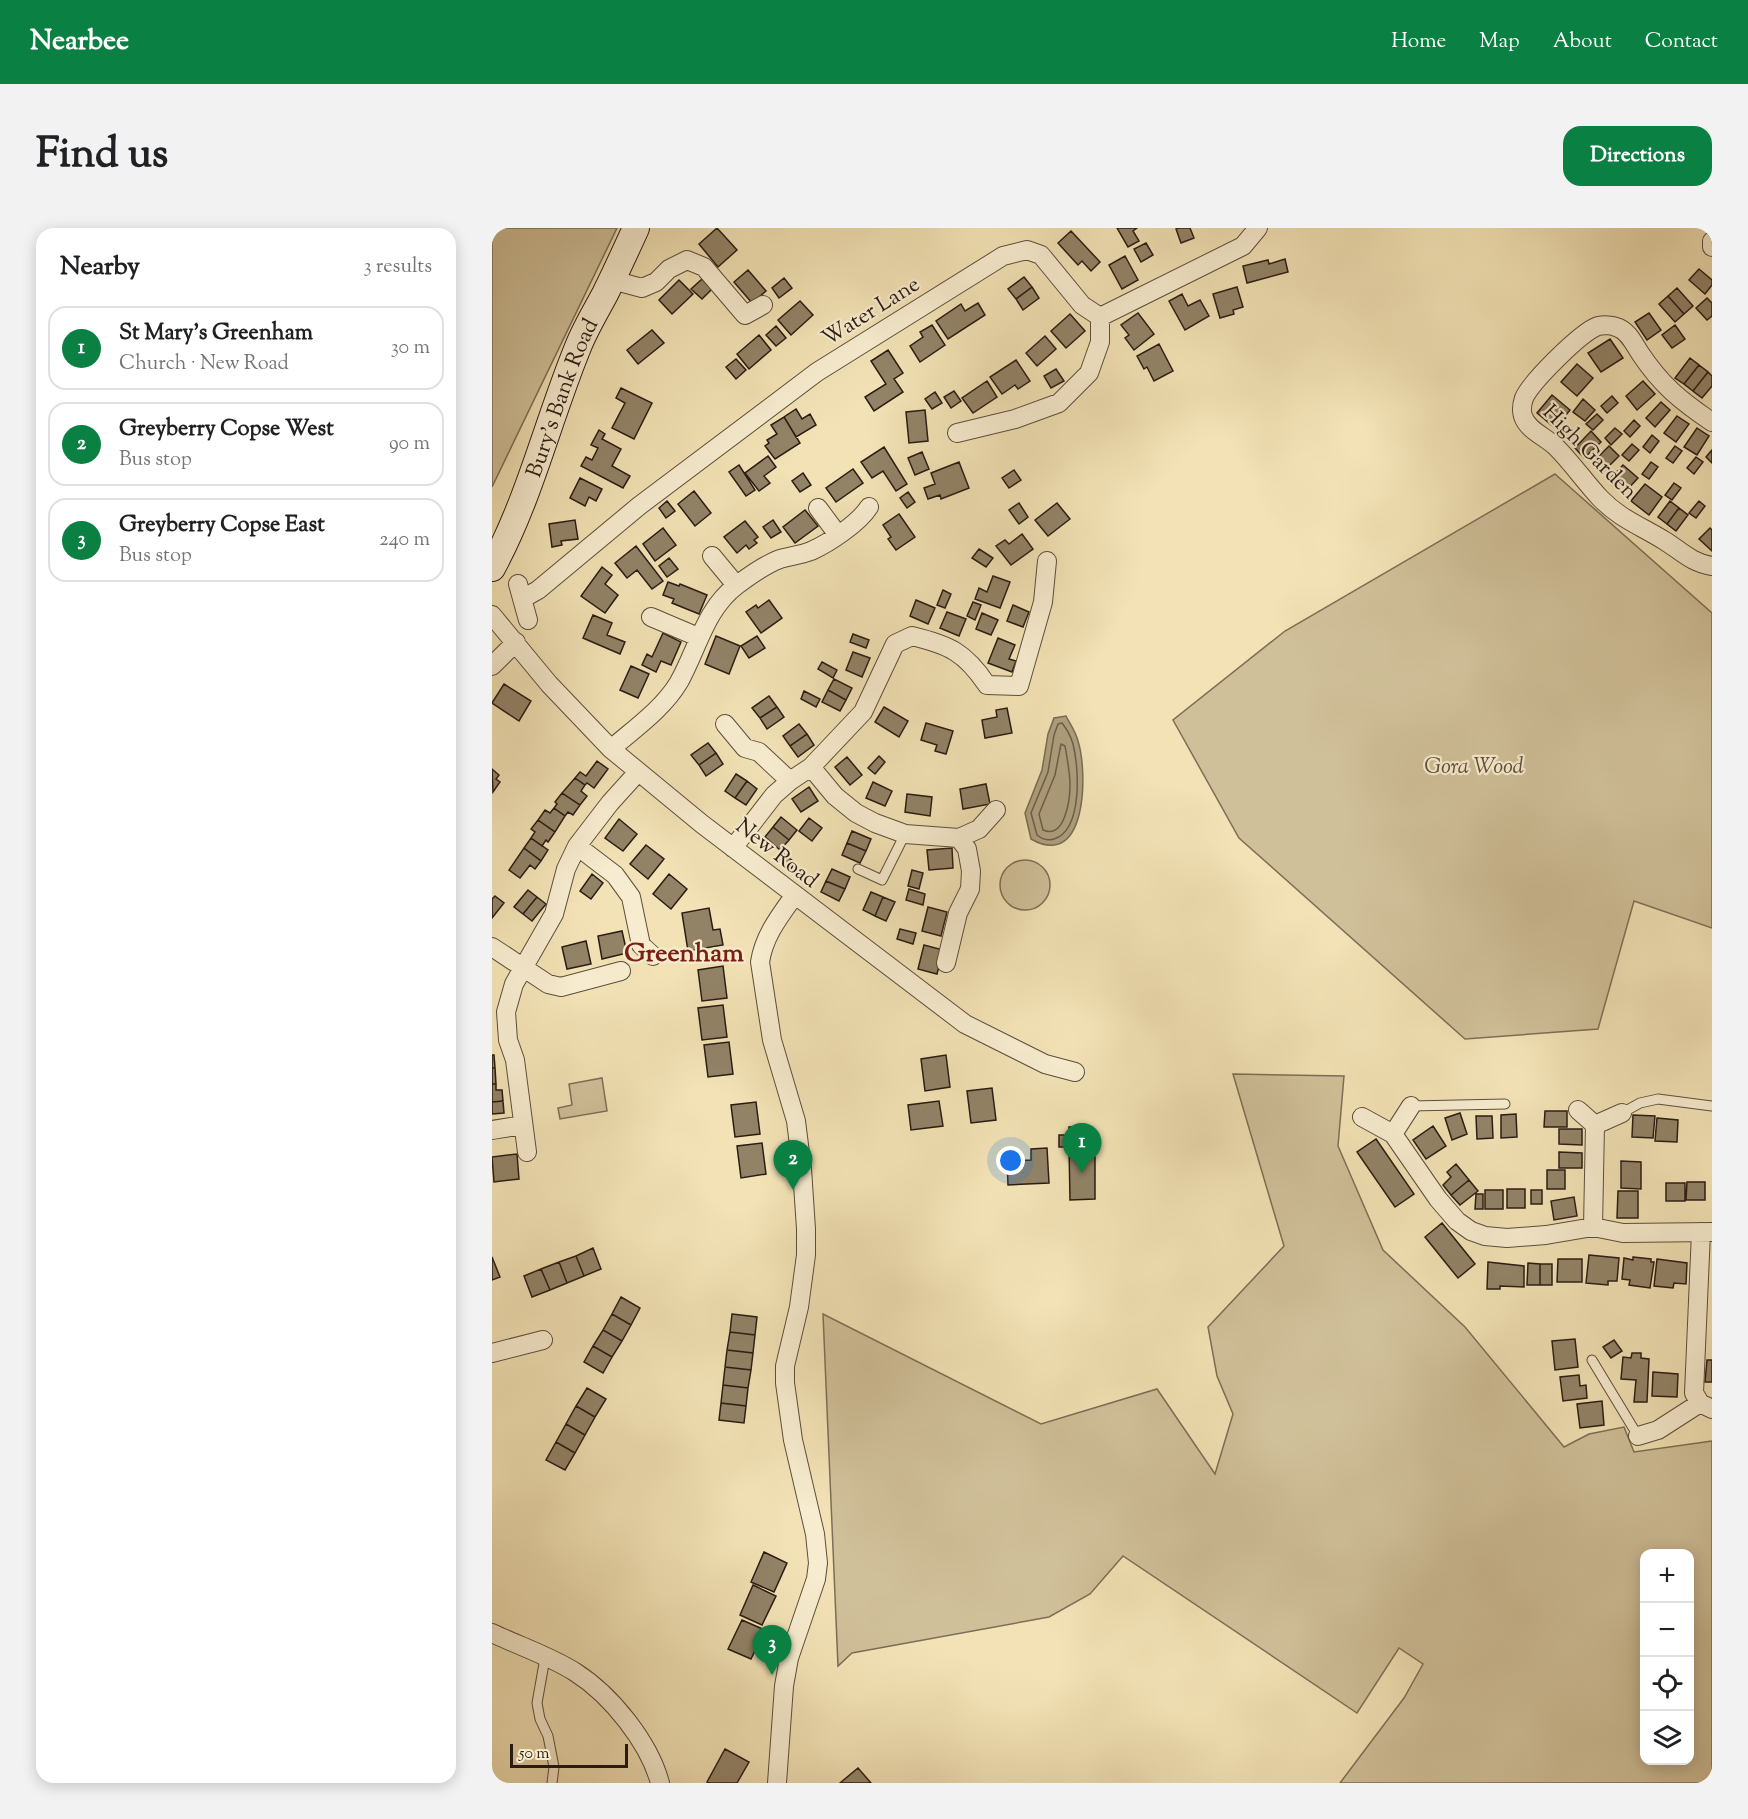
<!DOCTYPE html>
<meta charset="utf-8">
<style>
:root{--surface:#fff;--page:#f2f2f2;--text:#202124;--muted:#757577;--line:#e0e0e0;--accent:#0b8043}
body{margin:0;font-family:"Sorts Mill Goudy",serif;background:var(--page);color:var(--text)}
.controls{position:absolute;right:18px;bottom:18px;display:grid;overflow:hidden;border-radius:12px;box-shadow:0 3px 15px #0003}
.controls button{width:54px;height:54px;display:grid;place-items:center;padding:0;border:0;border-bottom:2px solid var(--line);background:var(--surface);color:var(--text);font:30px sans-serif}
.scale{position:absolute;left:18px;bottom:15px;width:118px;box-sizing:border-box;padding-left:6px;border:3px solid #2a1c13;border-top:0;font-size:16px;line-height:21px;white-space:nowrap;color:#2a1c13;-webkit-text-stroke:4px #f7eccf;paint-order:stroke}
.you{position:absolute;left:519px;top:933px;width:21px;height:21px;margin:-15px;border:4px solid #fff;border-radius:50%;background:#1a73e8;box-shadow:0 0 0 9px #1a73e833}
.badge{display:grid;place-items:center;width:39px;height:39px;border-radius:50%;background:var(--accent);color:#fff;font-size:20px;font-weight:700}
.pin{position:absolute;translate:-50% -50px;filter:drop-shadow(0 2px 3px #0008)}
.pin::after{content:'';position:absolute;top:32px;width:21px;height:18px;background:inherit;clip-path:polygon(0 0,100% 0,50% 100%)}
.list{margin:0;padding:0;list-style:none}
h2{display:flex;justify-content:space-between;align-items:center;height:78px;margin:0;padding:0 24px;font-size:26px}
h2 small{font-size:20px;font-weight:400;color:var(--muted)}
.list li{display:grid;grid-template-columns:39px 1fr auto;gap:18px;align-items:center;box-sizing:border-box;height:84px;margin:0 12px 12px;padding:0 12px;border:2px solid var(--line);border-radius:18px}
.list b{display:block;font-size:22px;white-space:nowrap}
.list p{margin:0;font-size:20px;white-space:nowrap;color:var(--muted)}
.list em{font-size:20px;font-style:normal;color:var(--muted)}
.icon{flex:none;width:33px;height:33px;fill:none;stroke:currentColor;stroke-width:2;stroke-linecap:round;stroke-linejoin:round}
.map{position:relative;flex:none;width:1220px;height:1555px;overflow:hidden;border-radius:18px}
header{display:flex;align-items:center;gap:36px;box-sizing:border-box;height:84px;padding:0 30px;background:var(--accent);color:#fff}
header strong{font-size:28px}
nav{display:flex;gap:33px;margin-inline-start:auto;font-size:21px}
.intro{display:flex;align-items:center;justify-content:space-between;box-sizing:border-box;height:144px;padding:0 36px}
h1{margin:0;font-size:42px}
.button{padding:15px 27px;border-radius:18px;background:var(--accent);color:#fff;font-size:21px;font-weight:700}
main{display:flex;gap:36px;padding:0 36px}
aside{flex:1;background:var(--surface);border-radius:18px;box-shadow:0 3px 15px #0003}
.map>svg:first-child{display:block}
.green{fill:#d0c099;stroke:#7d6e56;stroke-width:1.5;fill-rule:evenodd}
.water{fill:#ae9f7e;stroke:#796b53;stroke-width:1.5}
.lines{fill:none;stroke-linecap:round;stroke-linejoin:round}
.shore{stroke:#6c5e48;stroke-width:1.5}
.building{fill:#928367;stroke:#2a1c13;stroke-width:1.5}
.lane-casing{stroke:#5c4e3c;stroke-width:11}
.street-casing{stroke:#5c4e3c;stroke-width:20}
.secondary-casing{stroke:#2a1c13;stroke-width:28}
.lane{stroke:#f7eccf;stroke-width:9}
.street{stroke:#f7eccf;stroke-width:18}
.secondary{stroke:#f7eccf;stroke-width:26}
.labels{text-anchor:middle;stroke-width:4.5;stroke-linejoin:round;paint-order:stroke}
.street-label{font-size:22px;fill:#2a1c13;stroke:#f7eccf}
.park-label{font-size:22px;font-style:italic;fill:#5c4d3b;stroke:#f7eccf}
.quarter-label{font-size:26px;font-weight:bold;fill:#7a1f14;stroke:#f7eccf}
</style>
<header>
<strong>Nearbee</strong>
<nav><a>Home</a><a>Map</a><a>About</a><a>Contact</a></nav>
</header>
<div class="intro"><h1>Find us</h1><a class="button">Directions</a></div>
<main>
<aside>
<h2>Nearby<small>3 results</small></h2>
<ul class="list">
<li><span class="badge">1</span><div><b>St Mary's Greenham</b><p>Church · New Road</p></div><em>30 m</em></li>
<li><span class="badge">2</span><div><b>Greyberry Copse West</b><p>Bus stop</p></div><em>90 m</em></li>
<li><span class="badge">3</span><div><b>Greyberry Copse East</b><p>Bus stop</p></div><em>240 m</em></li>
</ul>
</aside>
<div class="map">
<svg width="1220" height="1555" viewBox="0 0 1220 1555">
<rect width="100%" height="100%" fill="#f2e2b5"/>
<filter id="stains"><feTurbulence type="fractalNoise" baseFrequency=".00333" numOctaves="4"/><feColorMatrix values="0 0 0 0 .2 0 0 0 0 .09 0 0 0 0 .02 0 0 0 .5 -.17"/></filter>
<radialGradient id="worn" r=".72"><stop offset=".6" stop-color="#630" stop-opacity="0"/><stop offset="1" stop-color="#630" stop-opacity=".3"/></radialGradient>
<!-- green -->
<path class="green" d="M0,0H125L0,259Z
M1063,246L1220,385V700L1142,673L1106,801L973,811L747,610L681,492L793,403Z
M508 657a25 25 0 1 1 50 0a25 25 0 1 1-50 0Z
M741,846L852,848L846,918L891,1022L973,1099L1072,1219L1097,1206L1132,1199L1142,1224L1220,1213V1555H848L912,1470L931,1436L907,1420L865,1485L631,1328L598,1366L557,1389L360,1425L346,1438L331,1086L549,1196L665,1161L723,1246L741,1186L725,1148L716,1099L792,1018ZM1152,1326H1198V1532H1152Z
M110,850L115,883L68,891L66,880L80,877L77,856Z"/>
<!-- water -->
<path class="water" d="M574,488C578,496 584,504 586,513C596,545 595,643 539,611L533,585L550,542L556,506L562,490Z"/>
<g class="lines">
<!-- shore -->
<path class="shore" d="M570,495C574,500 579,509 581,516C587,539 591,602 562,611C556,613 550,611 545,607L539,585L556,544L562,507L566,496Z
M569,516L573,518C575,530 578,544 578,557C578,571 573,612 551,602L547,586L563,547Z"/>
</g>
<!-- building -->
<path class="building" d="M225,0L245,22L226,39L207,16Z
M625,0H645L641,3L647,13L636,19Z
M687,0H698L702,10L689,15L684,1Z
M579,3L608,34L599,43L590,33L586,37L566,15Z
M654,15L661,27L649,34L642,21Z
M633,28L646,52L630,61L617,37Z
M793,31L796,44L755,55L751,38L776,32L777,36Z
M1207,41L1220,52V57L1213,66L1197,52Z
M256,42L274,63L260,75L242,54Z
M532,49L540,59L524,71L516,61Z
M292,50L300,60L287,70L280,60Z
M210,51L220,61L210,71L199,61Z
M187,52L201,66L180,86L167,72Z
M540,59L547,70L531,82L524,71Z
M745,59L751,79L741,82L742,86L728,90L721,66Z
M1185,60L1201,78L1192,86L1176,68Z
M690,66L696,78L708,72L717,88L693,102L677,73Z
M1176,68L1192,86L1183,94L1167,76Z
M1215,70L1220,75V88L1215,92L1204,80Z
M308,73L321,87L299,107L286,92Z
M486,75L493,87L456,111L444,93L469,76L473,83Z
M646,85L662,106L642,122L633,110L637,107L629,97Z
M1157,85L1169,102L1155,112L1143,94Z
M578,86L593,103L574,120L559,103Z
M440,97L453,117L428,134L418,118L431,109L428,104Z
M1183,97L1193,111L1180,120L1170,107Z
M284,98L294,110L284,118L274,107Z
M160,102L172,115L146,136L135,122Z
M267,107L279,122L257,141L245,126Z
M553,108L564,121L545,138L534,125Z
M1118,111L1131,130L1109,144L1096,125Z
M667,116L681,143L662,153L655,139L652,141L645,128Z
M396,122L411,145L402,151L411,164L382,183L373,169L394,156L379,133Z
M1198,130L1207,137L1192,156L1183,150Z
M244,131L254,142L244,151L234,139Z
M524,132L538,153L526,161L523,157L510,166L498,149Z
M1085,136L1101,150L1085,168L1069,154Z
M1207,137L1216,144L1201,163L1192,156Z
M564,141L572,153L559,160L552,148Z
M1216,144L1220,148V158L1210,170L1201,163Z
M495,153L505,169L481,185L470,170Z
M1151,153L1163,166L1145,182L1134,168Z
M129,160L160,175L142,211L120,200L133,175L124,170Z
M462,163L469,173L459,180L452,169Z
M443,164L450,175L440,181L433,171Z
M1060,167L1078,182L1063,200L1045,185Z
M1120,168L1126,175L1115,185L1109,178Z
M1091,171L1103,182L1093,193L1081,184Z
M1169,174L1178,182L1163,199L1154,190Z
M304,181L310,191L318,186L324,197L304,209L292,189Z
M433,182L436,213L417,215L414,184Z
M1105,186L1111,192L1101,202L1094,196Z
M1185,188L1197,196L1184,214L1172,205Z
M292,189L308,215L283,231L273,218L277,215L275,212L285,206L279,197Z
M1142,192L1148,198L1138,209L1132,203Z
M1123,200L1130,206L1119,217L1113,210Z
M1205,200L1217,208L1205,227L1192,219Z
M107,202L113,206L110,211L129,221L120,238L138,248L131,260L89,238L94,229L100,232L106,220L99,217Z
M1099,203L1109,214L1092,230L1083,220Z
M1160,207L1167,213L1158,225L1151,219Z
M1140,216L1147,222L1137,233L1130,227Z
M1117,218L1127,228L1111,244L1101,234Z
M1183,218L1190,223L1181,235L1174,230Z
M392,219L415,256L404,263L391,243L380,250L369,234Z
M1220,222V235L1214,229Z
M430,224L437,241L423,247L416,230Z
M276,228L284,239L272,248L278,255L267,263L253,245Z
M1204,229L1211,234L1202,246L1195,240Z
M467,234L477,260L449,271L448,267L436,271L432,260L443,256L439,245Z
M1159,234L1166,239L1157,251L1150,246Z
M247,237L263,262L254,268L237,244Z
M1131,237L1146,250L1131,266L1116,253Z
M361,241L371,255L344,274L334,260Z
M522,242L529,252L517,260L510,250Z
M311,245L319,257L308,264L300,253Z
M88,250L110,261L104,273L97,269L93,278L78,270Z
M1182,255L1189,260L1180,272L1173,267Z
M1153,256L1170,269L1157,287L1139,273Z
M202,263L219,285L203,298L186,276Z
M416,264L423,274L415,280L408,270Z
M175,273L183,283L174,290L167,280Z
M1178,273L1187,280L1175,296L1166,289Z
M1207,273L1213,278L1204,290L1197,285Z
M527,275L536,289L527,296L517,282Z
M565,275L578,291L556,308L543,292Z
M1187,280L1196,287L1184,303L1175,296Z
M313,282L326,298L303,315L291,299Z
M407,286L423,309L404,322L396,311L399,309L391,297Z
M83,292L86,311L69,313L70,317L60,319L57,296Z
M281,292L289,304L279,310L271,299Z
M253,293L266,309L262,312L265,315L257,321L254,317L245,325L232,309Z
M171,300L184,317L163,333L151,316Z
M1218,300L1220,302V323L1207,311Z
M530,306L541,321L519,337L504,318L513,312L517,316Z
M144,318L171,353L160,361L145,342L135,350L123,335Z
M487,321L501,330L494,339L480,330Z
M177,330L186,341L175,349L167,338Z
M110,339L120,347L113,356L126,367L113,385L89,368Z
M501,348L518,354L508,380L483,371L487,360L495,364Z
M176,354L187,358L188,356L215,367L207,386L180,375L182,371L171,367Z
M451,362L459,366L453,380L445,377Z
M277,372L290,390L269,405L254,384L264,377L266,380Z
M424,372L443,380L436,396L418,388Z
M481,374L489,377L483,392L475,388Z
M521,377L537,384L531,399L515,393Z
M455,384L474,391L467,408L448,400Z
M490,385L506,392L499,407L484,401Z
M101,387L120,395L115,407L133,414L128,426L91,410Z
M171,405L189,414L179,437L169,433L164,444L150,437L155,426L160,429Z
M361,406L377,412L374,420L358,414Z
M224,408L248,418L237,446L213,436Z
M265,408L273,420L257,430L249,418Z
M506,410L523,417L517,431L524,433L520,444L496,435Z
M361,424L378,430L370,449L354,442Z
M330,434L345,442L341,450L326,441Z
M139,438L157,446L146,470L128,462Z
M342,451L360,460L354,472L336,462Z
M12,456L39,473L27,493L0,475Z
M336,462L354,472L348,483L330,474Z
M312,463L328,471L324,479L309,471Z
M277,468L285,479L268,490L260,480Z
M285,479L292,489L275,501L268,490Z
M392,479L416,493L407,509L383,494Z
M515,480L520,505L493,510L490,492L505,489L504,482Z
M434,495L461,503L454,526L443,523L445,517L429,512Z
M307,496L315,506L298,518L291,508Z
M315,506L322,517L306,529L298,518Z
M216,515L224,525L207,537L199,527Z
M224,525L231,536L214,548L207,537Z
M387,528L393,534L383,546L376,540Z
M355,529L370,547L358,557L343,539Z
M105,533L116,541L102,560L95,555L93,557L83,550L88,544L94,548Z
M0,541L7,547L4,551L8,554L1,564Z
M244,546L255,553L243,570L233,563Z
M83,550L93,557L89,563L95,568L88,577L70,565Z
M255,553L265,561L254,577L243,570Z
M381,554L400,563L393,578L374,570Z
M494,556L498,576L471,581L468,561Z
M317,559L326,573L309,584L300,571Z
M70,565L88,577L81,587L76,584L73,588L62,580L65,576L63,574Z
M415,566L440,569L438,588L413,584Z
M62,580L73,588L63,604L46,592L53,582L58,585Z
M289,589L305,602L297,612L281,599Z
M317,590L330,600L320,613L307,603Z
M127,591L145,606L131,623L113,610Z
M46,592L63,604L56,614L54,612L50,618L39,610L43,604L39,601Z
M281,599L297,612L288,622L273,609Z
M360,603L379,611L374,623L355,615Z
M39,610L56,622L49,633L32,620Z
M355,615L374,623L368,635L350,627Z
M154,617L172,631L156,651L138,636Z
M32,620L49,633L43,641L38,637L28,650L17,642Z
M460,620L461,640L437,642L435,622Z
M291,625L303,635L298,642L285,631Z
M340,641L358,649L353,661L334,653Z
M420,642L431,645L427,661L416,658Z
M100,646L111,655L99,671L88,663Z
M177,646L195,661L179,681L161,666Z
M334,653L353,661L347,673L329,664Z
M417,661L433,666L431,677L414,672Z
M36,662L45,669L31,686L22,679Z
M379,664L391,669L383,688L371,682Z
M3,668L12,675L0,690V671Z
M45,669L54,676L40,693L31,686Z
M391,669L403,674L394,693L383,688Z
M436,679L455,684L449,708L430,703Z
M217,680L221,702L228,701L231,717L196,723L190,685Z
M408,701L424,705L421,716L405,711Z
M130,703L135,725L110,731L106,708Z
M94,713L99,736L75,741L70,719Z
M432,717L451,722L445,746L426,741Z
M231,738L235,770L210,773L206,742Z
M231,777L235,809L210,812L206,780Z
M237,814L241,846L216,849L212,817Z
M0,827H2L3,840H0Z
M454,827L458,859L433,863L429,831Z
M0,840H3L4,856H0Z
M0,856H4V862H10L11,873L0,874Z
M500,860L504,892L479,895L475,863Z
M11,873L12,885L0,886V874Z
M447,873L451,898L419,902L416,877Z
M264,874L268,906L243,909L239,877Z
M1053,883H1075V899H1052Z
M968,885L975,906L960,912L953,890Z
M1024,886L1025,909L1009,910V887Z
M1141,887L1163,888L1161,910L1140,909Z
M984,888H1000L1001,910L985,911Z
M1165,890L1186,892L1185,914L1163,913Z
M595,898V910H603V971L578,972L577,919H567V907H577V899Z
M941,898L954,918L934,931L921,912Z
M1067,901H1090V917L1067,916Z
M884,911L922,966L903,979L865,924Z
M270,915L274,946L249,950L245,918Z
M555,920L557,955L516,957L515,933L539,932V921Z
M1067,924L1090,925V940H1067Z
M25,926L27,951L2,954L0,929Z
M1129,933L1149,934V961L1129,960Z
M964,936L977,952L959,967L951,957L959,949L955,944Z
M1055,942H1073V961H1055Z
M977,952L986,963L968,977L959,967Z
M1195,954H1213V972H1194Z
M1174,955H1193V973H1174Z
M1015,961H1033V980H1015Z
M993,962H1011V981H993Z
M1039,962H1050V976H1039Z
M1126,963H1146V990H1125Z
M984,966H991V981H983Z
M1082,969L1085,988L1062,992L1059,973Z
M950,995L983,1036L966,1050L933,1009Z
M101,1020L109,1041L92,1048L84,1028Z
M1097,1027L1127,1030L1125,1053H1116V1057L1094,1055Z
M84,1028L92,1048L75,1055L67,1034Z
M0,1029L8,1049L0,1052Z
M1141,1029L1159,1031V1034H1162L1158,1060L1137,1057L1138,1052L1130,1051L1132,1030L1141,1032Z
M1066,1031H1090V1054H1065Z
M1165,1031L1195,1035L1194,1056L1182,1055L1181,1060L1162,1058Z
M67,1034L75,1055L58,1062L49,1041Z
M996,1034L1032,1038V1059L1008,1058V1061H995Z
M1036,1035L1048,1036V1057H1035Z
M1048,1036H1060V1057H1048Z
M49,1041L58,1062L40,1069L32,1048Z
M129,1069L148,1080L139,1097L120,1086Z
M120,1086L139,1097L130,1113L111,1102Z
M240,1086L265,1089L263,1107L238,1104Z
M111,1102L130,1113L120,1129L101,1118Z
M238,1104L263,1107L261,1125L235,1122Z
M1083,1111L1086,1139L1063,1142L1060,1113Z
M1122,1112L1130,1123L1119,1130L1111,1119Z
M101,1118L120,1129L111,1145L92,1134Z
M235,1122L261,1125L259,1142L233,1139Z
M1140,1125H1149V1130L1157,1131L1155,1174H1142L1144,1152L1129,1151L1131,1129L1139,1130Z
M1215,1132H1220V1154H1213Z
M233,1139L259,1142L256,1160L231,1157Z
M1161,1144L1186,1146L1185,1169L1160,1168Z
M1087,1147L1088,1158L1094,1157L1095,1170L1071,1173L1068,1149Z
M231,1157L256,1160L254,1178L229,1175Z
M95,1160L114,1171L103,1189L84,1178Z
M1110,1173L1112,1197L1088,1200L1085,1176Z
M229,1175L254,1178L252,1195L227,1192Z
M84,1178L103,1189L93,1207L74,1196Z
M74,1196L93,1207L83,1225L64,1214Z
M64,1214L83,1225L73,1242L54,1232Z
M272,1324L295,1335L282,1364L259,1354Z
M261,1357L284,1368L270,1397L248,1387Z
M250,1392L273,1402L259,1431L236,1421Z
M233,1521L257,1534L245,1555H218L215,1554Z
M366,1540L379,1555H348Z"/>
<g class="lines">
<defs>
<path id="lane" d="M366,641L390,652L413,606
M919,878L1013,876
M1130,885L1148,875L1166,871L1220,878
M1100,1132L1146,1208
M53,1430L45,1475L48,1491L56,1508L62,1539L60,1555"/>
<path id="street" d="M1220,13V19
M120,52L150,60L164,54L177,41L195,32L212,39L253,87L271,77
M608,89L751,18L766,0
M1220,194C1189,173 1169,157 1148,125C1142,116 1136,102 1124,99C1120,97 1111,97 1106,98C1089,104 1039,154 1032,170C1030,176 1029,182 1031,188C1035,202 1054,209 1064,219C1080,235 1093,254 1108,270C1128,291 1149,298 1173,313C1189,323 1200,335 1220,338
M465,205L523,191L567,175L597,145L608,114V89
M326,280L346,307
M220,328L244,357
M26,356L36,392
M30,371L46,362L147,278L325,144L511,28L535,22L549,27L590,77L608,89
M0,387L57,456L119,521L210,596L473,796L553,836L583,844
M159,389L206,409
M0,438L24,414
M233,496L253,520L267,524L298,553
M119,521C142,501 171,481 187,454C206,420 213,381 245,357C257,348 274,336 288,331C298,328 309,327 319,323C337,315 367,295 377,279
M319,539L343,568L364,585L383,595L413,606L467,610L487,601L504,582
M85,618L123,647L139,669L149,717L161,728
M241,620L282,567L298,553L319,539L371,484L403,416L420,408C457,417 473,424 495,457L527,458L551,374L555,333
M0,719L56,756L69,759L129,743
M454,735L466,685L478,661L479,643L475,621L467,610
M1086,882L1103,897
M870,889L901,906L946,971L965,993L979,1003L993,1008L1015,1010L1054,1007L1101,999L1131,1005L1220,1004
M0,902L31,897
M901,906L919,878
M35,924L23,832L16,812L14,784L22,756L62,686L74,641L85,618L118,575L146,544
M1101,999L1103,897L1130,885
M1209,1004L1202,1165L1208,1175L1220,1181
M0,1125L51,1112
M1146,1208L1166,1202L1208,1175
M0,1405C27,1418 58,1428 83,1444C119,1467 157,1514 168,1555
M285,1555L292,1458L297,1430L324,1351L326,1335L323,1306L301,1212L293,1155V1138L307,1079L314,1027V1001L310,941L304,893L280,812L268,734C272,708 287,689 302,668"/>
<g id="secondary">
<path id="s1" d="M0,340C38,270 56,192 86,119C93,101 104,83 113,66C124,44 134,22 144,0"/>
</g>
</defs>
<!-- lane casing -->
<use href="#lane" class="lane-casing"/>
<!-- street casing -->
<use href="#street" class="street-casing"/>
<!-- secondary casing -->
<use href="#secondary" class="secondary-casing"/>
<!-- lane -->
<use href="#lane" class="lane"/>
<!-- street -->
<use href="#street" class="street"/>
<!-- secondary -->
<use href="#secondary" class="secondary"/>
</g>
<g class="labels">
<!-- street labels -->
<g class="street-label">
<text transform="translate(378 82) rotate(-32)" y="8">Water Lane</text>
<text dy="8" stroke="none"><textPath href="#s1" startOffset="184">Bury's Bank Road</textPath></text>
<text transform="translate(1099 223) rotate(45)" y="8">High Garden</text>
<text transform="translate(286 624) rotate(38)" y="8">New Road</text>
</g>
<!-- park labels -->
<g class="park-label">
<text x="982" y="545">Gora Wood</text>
</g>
<!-- quarter labels -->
<g class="quarter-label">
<text x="192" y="733">Greenham</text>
</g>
</g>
<rect width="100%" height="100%" filter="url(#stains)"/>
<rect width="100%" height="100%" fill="url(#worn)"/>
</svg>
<div class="controls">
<button>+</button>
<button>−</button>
<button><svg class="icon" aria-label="locate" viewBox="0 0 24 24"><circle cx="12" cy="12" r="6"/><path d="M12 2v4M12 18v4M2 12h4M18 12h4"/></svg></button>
<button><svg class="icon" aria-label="layers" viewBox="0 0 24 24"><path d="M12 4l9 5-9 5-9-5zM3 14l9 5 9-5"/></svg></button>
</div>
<div class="scale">50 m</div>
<div class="you"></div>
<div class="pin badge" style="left:590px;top:945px">1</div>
<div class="pin badge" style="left:301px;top:962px">2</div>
<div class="pin badge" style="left:280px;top:1447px">3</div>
</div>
</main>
